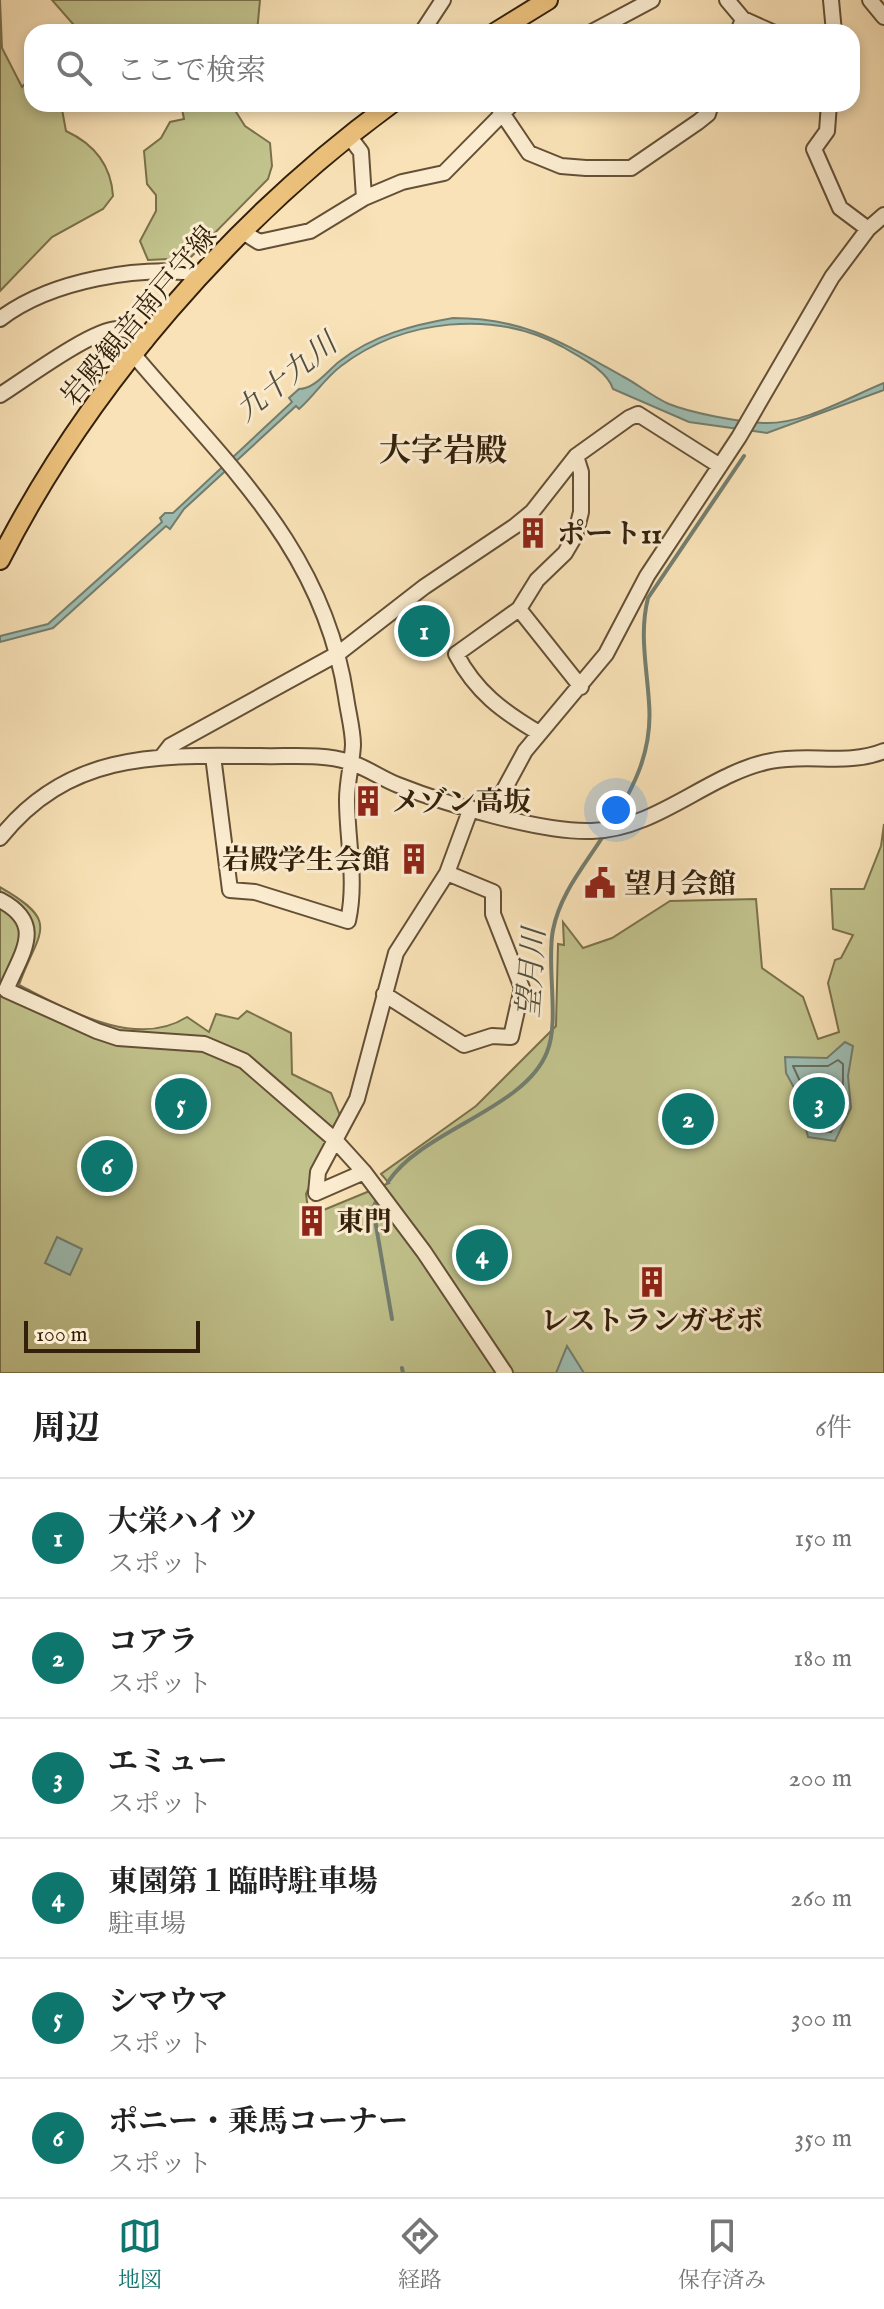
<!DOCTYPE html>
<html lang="ja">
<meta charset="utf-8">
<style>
:root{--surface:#fff;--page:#f6f6f6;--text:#222;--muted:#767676;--line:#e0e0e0;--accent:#0f766e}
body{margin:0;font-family:"IM FELL English","Noto Serif JP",serif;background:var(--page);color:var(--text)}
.scale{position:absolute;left:24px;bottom:20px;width:176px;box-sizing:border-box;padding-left:8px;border:4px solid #33200b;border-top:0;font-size:22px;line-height:28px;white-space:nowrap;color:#33200b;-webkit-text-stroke:6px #fbecd0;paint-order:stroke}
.you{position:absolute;left:616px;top:810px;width:28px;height:28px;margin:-20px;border:6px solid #fff;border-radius:50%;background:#1a73e8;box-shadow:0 0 0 12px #1a73e833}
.badge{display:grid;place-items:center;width:52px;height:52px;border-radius:50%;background:var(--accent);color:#fff;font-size:26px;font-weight:700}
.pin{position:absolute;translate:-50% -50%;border:4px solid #fff;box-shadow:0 2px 8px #0006}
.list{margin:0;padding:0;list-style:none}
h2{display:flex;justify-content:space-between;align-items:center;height:104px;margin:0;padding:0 32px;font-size:34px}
h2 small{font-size:26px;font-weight:400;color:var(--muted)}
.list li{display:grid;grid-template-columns:52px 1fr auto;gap:24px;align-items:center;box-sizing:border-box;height:120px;padding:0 32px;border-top:2px solid var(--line)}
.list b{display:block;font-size:30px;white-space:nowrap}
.list p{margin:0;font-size:26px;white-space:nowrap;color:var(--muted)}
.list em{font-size:26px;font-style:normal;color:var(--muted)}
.icon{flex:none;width:44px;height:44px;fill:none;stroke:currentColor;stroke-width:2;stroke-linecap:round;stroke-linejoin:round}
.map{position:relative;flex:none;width:884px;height:1373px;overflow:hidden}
.search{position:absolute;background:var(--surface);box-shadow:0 4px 12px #0003;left:24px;right:24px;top:24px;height:88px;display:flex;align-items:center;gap:20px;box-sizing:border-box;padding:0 28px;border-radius:24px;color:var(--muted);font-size:30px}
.sheet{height:824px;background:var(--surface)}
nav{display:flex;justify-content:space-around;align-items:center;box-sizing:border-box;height:112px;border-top:2px solid var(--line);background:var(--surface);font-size:22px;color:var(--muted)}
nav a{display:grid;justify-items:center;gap:4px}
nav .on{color:var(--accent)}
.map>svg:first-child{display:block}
.green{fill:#c1c28c;stroke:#7a714c;stroke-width:2}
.water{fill:#9ebdb2;stroke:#737e6f;stroke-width:2}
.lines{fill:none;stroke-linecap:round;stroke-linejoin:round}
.shore{stroke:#686e5e;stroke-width:2}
.stream{stroke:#737e6f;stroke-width:4}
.minor-casing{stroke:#645036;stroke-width:18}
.major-casing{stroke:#33200b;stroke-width:22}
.minor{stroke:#fbecd0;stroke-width:14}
.major{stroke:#ecc17c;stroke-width:18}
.labels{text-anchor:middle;stroke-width:6;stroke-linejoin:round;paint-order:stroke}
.street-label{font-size:28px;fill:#33200b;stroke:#fbecd0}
.poi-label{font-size:28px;font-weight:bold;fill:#33200b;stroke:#fbecd0;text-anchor:start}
.water-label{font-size:30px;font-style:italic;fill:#534f3d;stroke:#fbecd0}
.quarter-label{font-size:32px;font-weight:bold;fill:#33200b;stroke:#fbecd0}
</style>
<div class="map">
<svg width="884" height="1373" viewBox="0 0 884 1373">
<rect width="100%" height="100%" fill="#f9e2b7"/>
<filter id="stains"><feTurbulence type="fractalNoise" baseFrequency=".0025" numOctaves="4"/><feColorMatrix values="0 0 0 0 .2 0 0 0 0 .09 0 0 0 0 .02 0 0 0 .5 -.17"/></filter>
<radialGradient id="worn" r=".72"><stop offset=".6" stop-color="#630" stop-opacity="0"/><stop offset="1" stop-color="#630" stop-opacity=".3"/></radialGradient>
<!-- green -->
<path class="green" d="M0,0L2,48L22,87L32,76V104H61L66,131C94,144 111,164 113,196L103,209L52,237L0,291Z
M52,0H260L257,32H80Z
M181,104H231L245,126L270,143L272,166L268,179L190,258L148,260L140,241L156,211V195L147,184L144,151L161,138L170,122L184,119Z
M884,824V1373H0V887C63,923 38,931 19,985C67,1009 135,1050 187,1017L209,1032L216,1014L238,1019L247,1011L291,1033L292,1074L331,1093L341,1118L306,1194L309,1216L389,1183L381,1174L476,1106L556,1026L558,944L564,945L563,922L583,948L612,938L670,901L756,899L762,968L803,997L818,1039L839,1032L828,983L835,960L841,958L853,935L833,929L831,889H864L881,846Z"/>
<!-- water -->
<path class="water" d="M453,318C525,318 563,343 622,376C638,384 651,396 669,404C691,413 739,422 763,423C803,425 849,397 884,383V390L767,433L689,422L613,389C607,370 580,357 563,347C494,309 403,319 341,366C324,379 314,396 299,409L296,406L184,509L170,529L166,526L53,628L0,642V636L48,624L162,522L160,518L165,513H173L292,402L289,398L299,389C315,389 328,370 340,361C373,335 413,325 453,318Z
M845,1042L853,1046L848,1076L851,1108L835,1141L808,1137L797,1093L786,1073L785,1057L827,1058Z
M57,1237L82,1249L70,1275L45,1263Z
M567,1346L584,1373H556Z"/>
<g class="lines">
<!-- shore -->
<path class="shore" d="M838,1060L843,1064V1109L831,1132L815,1130L804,1090L793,1066H828Z
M815,1076L830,1079L832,1108L825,1121L820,1119L812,1081Z"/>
<!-- stream -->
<path class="stream" d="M610,826C634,787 653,751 649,703C647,667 639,634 648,598L744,456
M388,1182C422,1130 525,1109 547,1052C560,1021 546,964 553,930C560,893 586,864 605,833
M378,1197L373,1208L392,1319
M402,1368L403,1373"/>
<defs>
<path id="minor" d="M727,0L743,19L738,32
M831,0L834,32
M870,0L884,17
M743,19L772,32
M422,32L443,0
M592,32L652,0
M496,104L529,153L561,166L586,168H631L698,122L708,114L711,104
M829,104L827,131L814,149L840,208L868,229
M349,136L361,152L364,198L402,182L444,173L512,104
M243,232L259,242L310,231L364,198
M0,319C51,280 140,265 203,274
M134,355C226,464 324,549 346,697C348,712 353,730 353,745C352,764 347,781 347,800C347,841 357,880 348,921L255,892L230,890L213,756
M0,395C24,380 91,330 117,329C128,328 137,335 146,341
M519,609L581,687
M539,733C502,711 476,692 456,654L519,609L537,580L565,553L575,536L581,512V472L576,456
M163,755L170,746L339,653L424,587L515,526L532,512L576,456L629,418L638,414L720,466
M492,812L525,751L606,654L647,576L739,437L832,277L868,229L884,215
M0,838C69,751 158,755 259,756C288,757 322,753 349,762C366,767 382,779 398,785C446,804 542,833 592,831C658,829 709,773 771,761C809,753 847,766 884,751
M0,900C46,924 22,952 6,990L97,1031L118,1038L204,1044L244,1061L335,1140L364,1172L424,1252L505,1373
M384,994L464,1045L492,1036L511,1037L522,988L493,914V892L447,873
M364,1172L316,1193L318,1172L357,1099L396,953L447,873L471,808"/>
<path id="major" d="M496,32L548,0
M0,560C88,386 234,219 391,104"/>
</defs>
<!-- minor casing -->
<use href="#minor" class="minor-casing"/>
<!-- major casing -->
<use href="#major" class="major-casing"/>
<!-- minor -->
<use href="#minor" class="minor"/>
<!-- major -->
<use href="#major" class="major"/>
</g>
<!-- icons -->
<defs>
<symbol id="building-bare" viewBox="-9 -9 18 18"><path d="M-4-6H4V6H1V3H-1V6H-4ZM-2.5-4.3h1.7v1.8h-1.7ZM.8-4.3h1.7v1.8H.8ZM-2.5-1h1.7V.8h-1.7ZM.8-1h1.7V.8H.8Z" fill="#8f2418" stroke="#fbecd0" stroke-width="2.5" paint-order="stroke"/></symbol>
<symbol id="civic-bare" viewBox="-9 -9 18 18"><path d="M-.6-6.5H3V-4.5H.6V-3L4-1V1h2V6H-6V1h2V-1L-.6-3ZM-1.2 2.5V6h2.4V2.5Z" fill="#8f2418" stroke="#fbecd0" stroke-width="2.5" paint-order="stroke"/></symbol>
</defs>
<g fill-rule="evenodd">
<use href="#building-bare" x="511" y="511" width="44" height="44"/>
<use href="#building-bare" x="346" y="779" width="44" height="44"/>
<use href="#building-bare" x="392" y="837" width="44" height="44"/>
<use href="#civic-bare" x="578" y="861" width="44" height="44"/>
<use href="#building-bare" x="290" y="1199" width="44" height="44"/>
<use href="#building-bare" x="630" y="1260" width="44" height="44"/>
</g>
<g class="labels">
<!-- street labels -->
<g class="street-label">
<text transform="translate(138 315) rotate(-50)" y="10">岩殿観音南戸守線</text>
</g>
<!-- poi labels -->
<g class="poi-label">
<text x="557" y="543">ポート11</text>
<text x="392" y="811">メゾン高坂</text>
<text x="390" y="869" text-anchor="end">岩殿学生会館</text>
<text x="624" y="893">望月会館</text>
<text x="336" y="1231">東門</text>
<text x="652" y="1330" text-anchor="middle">レストランガゼボ</text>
</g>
<!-- water labels -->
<g class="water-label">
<text transform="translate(286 377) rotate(-39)" y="10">九十九川</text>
<text transform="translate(531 973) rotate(-86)" y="10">望月川</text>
</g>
<!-- quarter labels -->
<g class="quarter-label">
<text x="443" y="461">大字岩殿</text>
</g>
</g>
<rect width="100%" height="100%" filter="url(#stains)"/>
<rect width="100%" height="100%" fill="url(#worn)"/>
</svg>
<div class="scale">100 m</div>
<div class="you"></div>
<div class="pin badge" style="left:424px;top:631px">1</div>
<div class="pin badge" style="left:688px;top:1119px">2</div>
<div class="pin badge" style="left:819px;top:1103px">3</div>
<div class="pin badge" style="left:482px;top:1255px">4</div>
<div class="pin badge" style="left:181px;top:1104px">5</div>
<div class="pin badge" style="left:107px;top:1166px">6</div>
<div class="search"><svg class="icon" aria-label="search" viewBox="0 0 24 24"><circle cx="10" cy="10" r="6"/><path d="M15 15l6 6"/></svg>ここで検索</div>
</div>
<section class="sheet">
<h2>周辺<small>6件</small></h2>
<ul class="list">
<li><span class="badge">1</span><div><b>大栄ハイツ</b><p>スポット</p></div><em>150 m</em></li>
<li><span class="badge">2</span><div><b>コアラ</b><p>スポット</p></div><em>180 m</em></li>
<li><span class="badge">3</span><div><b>エミュー</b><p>スポット</p></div><em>200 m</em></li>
<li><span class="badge">4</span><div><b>東園第１臨時駐車場</b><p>駐車場</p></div><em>260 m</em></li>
<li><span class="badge">5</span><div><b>シマウマ</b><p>スポット</p></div><em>300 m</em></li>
<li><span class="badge">6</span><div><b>ポニー・乗馬コーナー</b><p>スポット</p></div><em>350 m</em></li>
</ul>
</section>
<nav>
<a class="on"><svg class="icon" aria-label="map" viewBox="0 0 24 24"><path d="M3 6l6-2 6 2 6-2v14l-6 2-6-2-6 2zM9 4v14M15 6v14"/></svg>地図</a>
<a><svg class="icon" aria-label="directions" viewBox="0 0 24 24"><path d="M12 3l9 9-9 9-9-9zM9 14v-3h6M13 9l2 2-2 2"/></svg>経路</a>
<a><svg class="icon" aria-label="saved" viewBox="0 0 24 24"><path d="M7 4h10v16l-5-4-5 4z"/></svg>保存済み</a>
</nav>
